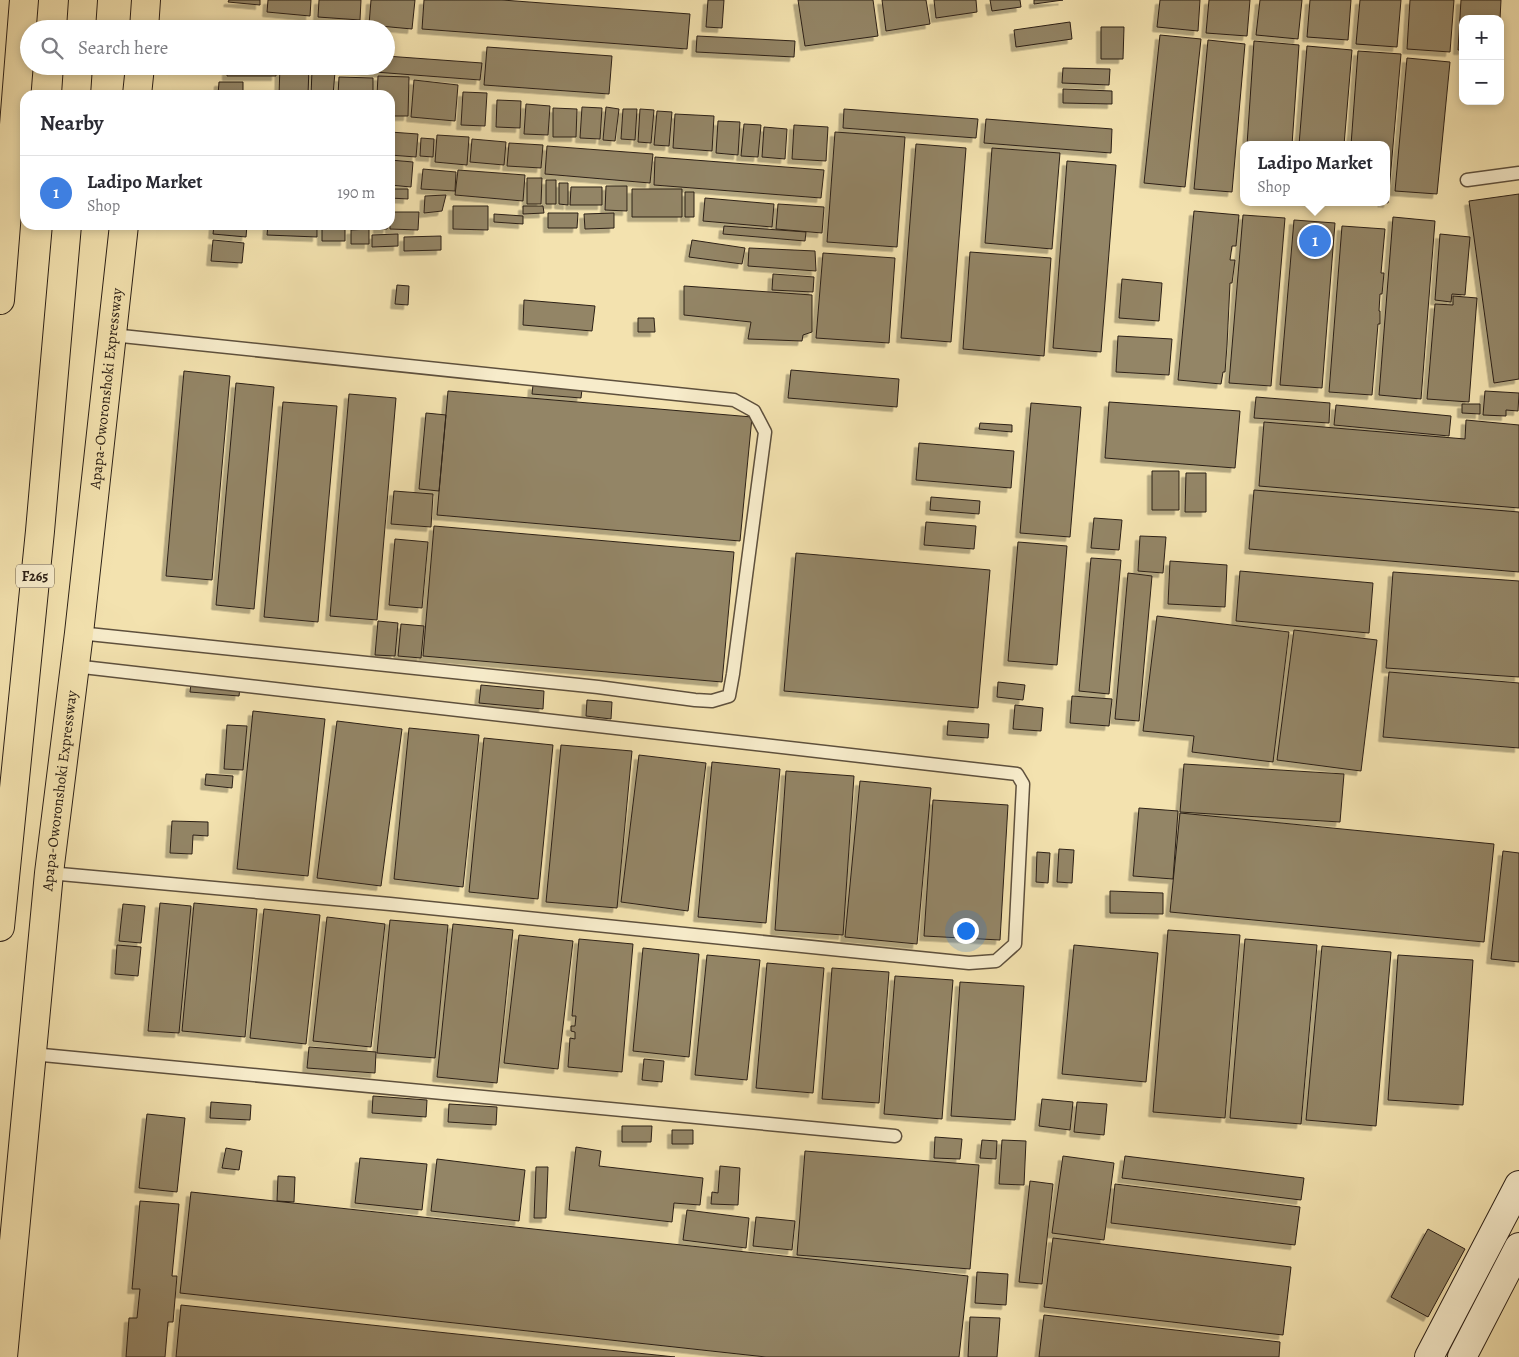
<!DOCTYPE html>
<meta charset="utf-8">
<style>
:root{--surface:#fff;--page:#f7f7f7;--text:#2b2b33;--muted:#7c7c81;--line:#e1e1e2;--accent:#b45309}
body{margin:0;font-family:Alegreya,serif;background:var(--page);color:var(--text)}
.controls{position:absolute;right:15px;top:15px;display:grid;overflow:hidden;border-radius:10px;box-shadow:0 2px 8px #0003}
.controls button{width:45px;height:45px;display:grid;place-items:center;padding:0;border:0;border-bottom:1px solid var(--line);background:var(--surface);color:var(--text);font:25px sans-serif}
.you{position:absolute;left:965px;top:930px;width:18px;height:18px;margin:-12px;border:4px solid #fff;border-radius:50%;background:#1a73e8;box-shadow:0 0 0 8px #1a73e833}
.badge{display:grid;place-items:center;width:32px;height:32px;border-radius:50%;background:var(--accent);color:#fff;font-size:16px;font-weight:700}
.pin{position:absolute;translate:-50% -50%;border:2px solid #fff;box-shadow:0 1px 5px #0006}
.popup{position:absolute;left:1240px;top:141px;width:150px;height:65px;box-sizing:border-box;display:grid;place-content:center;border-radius:10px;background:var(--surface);filter:drop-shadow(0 1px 4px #0005);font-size:16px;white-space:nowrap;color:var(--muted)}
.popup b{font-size:19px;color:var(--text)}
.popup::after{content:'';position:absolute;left:50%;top:100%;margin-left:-10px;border:10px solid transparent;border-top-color:var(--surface)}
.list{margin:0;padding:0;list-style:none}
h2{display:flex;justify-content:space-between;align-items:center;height:65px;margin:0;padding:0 20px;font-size:21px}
h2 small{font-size:16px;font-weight:400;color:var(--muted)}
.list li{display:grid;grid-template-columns:32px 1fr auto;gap:15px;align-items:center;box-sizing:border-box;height:75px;padding:0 20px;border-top:1px solid var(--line)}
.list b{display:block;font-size:19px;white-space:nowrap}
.list p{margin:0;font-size:16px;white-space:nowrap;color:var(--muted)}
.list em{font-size:16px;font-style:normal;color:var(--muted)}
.icon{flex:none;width:28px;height:28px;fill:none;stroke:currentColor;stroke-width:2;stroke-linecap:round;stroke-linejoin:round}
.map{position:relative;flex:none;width:1519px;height:1357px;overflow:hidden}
.search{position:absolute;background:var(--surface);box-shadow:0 2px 8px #0003;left:20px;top:20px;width:375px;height:55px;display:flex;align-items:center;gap:12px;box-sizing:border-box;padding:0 18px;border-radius:28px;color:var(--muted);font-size:19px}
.panel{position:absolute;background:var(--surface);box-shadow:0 2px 8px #0003;left:20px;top:90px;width:375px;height:140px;border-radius:15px}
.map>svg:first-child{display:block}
.building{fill:#938566;stroke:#2c2017;filter:url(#shadow)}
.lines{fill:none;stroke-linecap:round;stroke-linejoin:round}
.lane-casing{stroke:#5e503d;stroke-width:15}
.secondary-casing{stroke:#2c2017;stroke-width:30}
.primary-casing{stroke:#2c2017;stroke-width:30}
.highway-casing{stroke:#2c2017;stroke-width:30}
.lane{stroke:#f7eccb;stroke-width:12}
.secondary{stroke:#f7eccb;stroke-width:28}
.primary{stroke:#f3e2af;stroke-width:28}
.highway{stroke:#f3e2af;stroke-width:28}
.labels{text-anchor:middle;stroke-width:4;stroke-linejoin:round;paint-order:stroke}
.shield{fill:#f7eccb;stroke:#695d4d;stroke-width:1}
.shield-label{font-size:14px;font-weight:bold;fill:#2c2017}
.street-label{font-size:15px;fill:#2c2017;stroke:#f7eccb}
</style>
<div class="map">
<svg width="1519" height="1357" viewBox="0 0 1519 1357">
<defs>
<filter id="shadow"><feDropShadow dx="-4.5" dy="4.5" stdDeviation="0" flood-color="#0004"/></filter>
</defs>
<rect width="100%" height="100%" fill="#f3e2af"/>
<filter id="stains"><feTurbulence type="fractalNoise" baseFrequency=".004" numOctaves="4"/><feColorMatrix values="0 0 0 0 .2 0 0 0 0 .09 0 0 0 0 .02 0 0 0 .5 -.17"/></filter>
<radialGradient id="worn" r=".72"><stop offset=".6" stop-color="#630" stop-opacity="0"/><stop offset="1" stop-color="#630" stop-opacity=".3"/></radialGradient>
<!-- building -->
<path class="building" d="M229,0H260V5L228,2Z
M268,0H311L310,16L267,12Z
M319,0H361L360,20L318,17Z
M371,0H415L412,29L369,25Z
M424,0H502L690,14L687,49L422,29Z
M708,0H724L722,28L706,27Z
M798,0H873L878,36L805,46Z
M882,0H926L930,24L886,31Z
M934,0H976L977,12L936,18Z
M990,0H1020L1021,7L992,11Z
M1034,0H1063L1034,4Z
M1160,0H1200L1198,31L1157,27Z
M1209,0H1250L1247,36L1206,33Z
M1260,0H1302L1298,39L1256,35Z
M1310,0H1351L1348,40L1307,37Z
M1360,0H1401L1397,47L1356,44Z
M1410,0H1454L1450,52L1407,49Z
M1461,0H1501L1500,19H1463V50H1458Z
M1070,22L1072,39L1016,47L1014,30Z
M227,24L277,25V29H227Z
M1101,27H1124L1123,59H1101Z
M1160,35L1201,39L1185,187L1144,183Z
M697,36L795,41L794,57L696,52Z
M1208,40L1245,44L1232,192L1194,189Z
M1254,41L1299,45L1292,145H1247Z
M1307,46L1352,50L1344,145H1299Z
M487,47L612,56L609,94L484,85Z
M1358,51L1401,54L1388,203L1382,202H1386V145H1351Z
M386,56L482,63L480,80L335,69V66H386Z
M1407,58L1450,62L1437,194L1395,191Z
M227,66H276V76H227Z
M280,66H309L308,95H279Z
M1063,68L1110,69L1109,85L1062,83Z
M312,71L335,72L333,95H311Z
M378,76L409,77L408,116H390V95H377Z
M339,77L373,78V95H338Z
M414,80L458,85L455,121L411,117Z
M219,82H243V95H218Z
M1063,89L1112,91V104L1063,103Z
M463,92L487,93L485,126L461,125Z
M497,100L521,101L520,128L496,127Z
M526,104L550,106L548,135L524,134Z
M582,107L602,108L600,139L580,138Z
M606,107L619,109L615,141L603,140Z
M553,108L577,109L576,137H553Z
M623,109H637L635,140L621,139Z
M640,109L654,110L651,143L638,142Z
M844,109L978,119L976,138L843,128Z
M657,111L672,112L669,146L654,145Z
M675,114L714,116L712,151L673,148Z
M986,119L1112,129L1111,153L984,143Z
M718,121L740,122L738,155L716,153Z
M744,124L761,125L758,157L741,156Z
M794,125L828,127L826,161L792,159Z
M764,127L787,129L785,159L762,157Z
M390,132L418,134L416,157L390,155Z
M835,132L905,137L897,247L827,242Z
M437,135L469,137L467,165L435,162Z
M421,138L434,139L433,157L420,156Z
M472,139L506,142L504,165L470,162Z
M509,143L543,145L541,168L507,166Z
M916,144L966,148L951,342L901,338Z
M547,146L653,154L650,183L545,174Z
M992,148L1060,153L1052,249L985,243Z
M655,157L824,170L821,198L654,185Z
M390,160L413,162L411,187L390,185Z
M1067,161L1116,165L1101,352L1053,348Z
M423,169L456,172L455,191L421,189Z
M458,170L525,175L523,201L455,195Z
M527,178H542L541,204H527Z
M546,180H556V204H546Z
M559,183H568V205L559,204Z
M606,186H627V211L605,210Z
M571,187H602V205H570Z
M390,189H408V199L390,198Z
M632,189H682V217H632Z
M685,192H694V217H685Z
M1519,194V379L1494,383L1469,201Z
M446,195L442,211L424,213L425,196Z
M705,198L774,204L772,227L703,221Z
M778,204L824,207L822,233L776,229Z
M453,206H488V230L453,229Z
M523,206H543L544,213L523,214Z
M1194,211L1239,215L1236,246H1232L1230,260H1235L1232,283H1230L1227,345L1225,372H1223L1221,384L1178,380Z
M390,212H419L418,230L390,229Z
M548,213H578L577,228H548Z
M614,213V228L585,229L584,214Z
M494,214L523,216V224L494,222Z
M1243,215L1285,218L1271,386L1229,383Z
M1393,217L1435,221L1421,399L1379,395Z
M1294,220L1335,223L1322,388L1280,385Z
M214,225H247L246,237L213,234Z
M268,225H317V237L267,235Z
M322,225H345V241H322Z
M378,225H388L387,229H378Z
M724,226L806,232L805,241L723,234Z
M1342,226L1385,229L1381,273H1384L1382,294H1380L1379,311H1380V324H1378L1372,395L1329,392Z
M369,229V244H351V230Z
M398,234V246L372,247V235Z
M1440,234L1470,237L1465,295L1452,294L1451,302L1435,300Z
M441,236V250L404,251V237Z
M213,240L244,243L242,263L211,261Z
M692,240L745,248L742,264L689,257Z
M749,248L815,251L816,271L748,266Z
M970,252L1051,258L1044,356L963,349Z
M823,253L895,258L889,343L816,338Z
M773,274L814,277L813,292L772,290Z
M1122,279L1162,283L1159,321L1119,318Z
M397,285L409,286L408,305L395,304Z
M684,286L812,295V332L803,335L802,341L748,339L751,322L684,315Z
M1453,296L1477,298L1469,402L1427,399L1435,304L1453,305Z
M524,300L595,306L592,331L523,325Z
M638,318H654L655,332H638Z
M1118,336L1172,339L1169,375L1116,372Z
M791,370L899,379L897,407L788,398Z
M184,371L230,376L212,580L166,576Z
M236,383L274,387L254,609L216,605Z
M533,385L582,389L581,398L532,394Z
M448,391L752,417L740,541L437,515Z
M1485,391L1519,393L1518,411L1506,410V416L1483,415Z
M349,394L396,398L377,620L330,616Z
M1256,397L1330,403L1329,423L1254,418Z
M283,402L337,406L318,622L264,617Z
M1109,402L1240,411L1235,468L1105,458Z
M1031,403L1081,407L1070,537L1020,533Z
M1462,404H1480V414L1462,413Z
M1336,405L1451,416L1449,436L1334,425Z
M426,413L446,415L439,491L419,489Z
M1466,420L1519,425V508L1259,486L1264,422L1465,439Z
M980,423L1012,425V432L979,429Z
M919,443L1014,451L1011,488L916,480Z
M1152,471H1179V510H1152Z
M1186,473H1206V512H1185Z
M1254,490L1519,512V572L1249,549Z
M394,491L433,494L431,527L391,524Z
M931,497L980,501L979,514L930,510Z
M1094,518L1122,520L1119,550L1091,548Z
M926,522L976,526L974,549L924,545Z
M434,526L734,552L722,682L423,656Z
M1140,536L1166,537L1163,573L1138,571Z
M395,539L428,542L422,608L389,605Z
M1018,542L1067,546L1057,665L1008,661Z
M796,553L990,570L978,708L784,691Z
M1091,558L1121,560L1109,694L1079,691Z
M1170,561L1227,565L1225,607L1168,604Z
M1240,571L1373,583L1369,633L1236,621Z
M1393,572L1519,581V677L1386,668Z
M1128,573L1152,576L1139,721L1115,719Z
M1157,616L1289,632L1273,762L1192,752L1194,736L1143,731Z
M378,621L398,623L395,656L375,655Z
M401,624L424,626L421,658L398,656Z
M1294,630L1377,640L1361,771L1277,760Z
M1389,672L1519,683V748L1383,737Z
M998,682L1025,685L1023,700L997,697Z
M191,684L240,688L239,696L190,692Z
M481,685L544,691L543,709L479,703Z
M1072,696L1112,699L1109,726L1070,723Z
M587,700L612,702L611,719L586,716Z
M1015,705L1043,708L1041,731L1013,729Z
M253,711L325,719L308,876L237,869Z
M337,721L402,729L381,886L317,878Z
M948,721L989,724L988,738L947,735Z
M227,725L247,726L243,770L224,769Z
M409,728L479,735L463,887L394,879Z
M484,738L553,745L538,899L469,892Z
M561,745L632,751L617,908L546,902Z
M639,755L706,763L688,911L621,902Z
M712,762L780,769L766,923L698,917Z
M1184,764L1344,774L1340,822L1180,812Z
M786,771L854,776L843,935L775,930Z
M206,774L233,776L232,788L205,785Z
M860,781L931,788L917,944L845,937Z
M933,800L1008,805L1000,940L924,936Z
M1139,808L1178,811L1173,879L1133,876Z
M1180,813L1494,844L1484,942L1170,912Z
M172,821L208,822V836L193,835L192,854L170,853Z
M1059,849L1074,850L1072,883L1057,882Z
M1503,851L1519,853V962L1491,959Z
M1037,852L1050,853L1048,883L1036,882Z
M1110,891L1163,893V914L1110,913Z
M160,903L191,906L179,1033L148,1031Z
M194,903L257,909L245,1037L182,1031Z
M123,904L145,906L141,943L119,941Z
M264,909L320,915L306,1044L250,1038Z
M327,917L385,924L371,1047L313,1041Z
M390,920L448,925L435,1058L377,1053Z
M453,924L513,930L497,1083L437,1077Z
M1168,930L1240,935L1225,1118L1153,1112Z
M519,935L573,941L558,1069L504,1063Z
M579,939L633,944L622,1072L568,1067L570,1038L575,1039V1032L571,1031V1026H575L576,1016H572Z
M1245,939L1317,945L1301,1124L1230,1118Z
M117,945L141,947L138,976L115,974Z
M1074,945L1158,953L1146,1082L1062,1074Z
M1322,946L1391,952L1376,1126L1306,1120Z
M643,948L699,954L689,1057L633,1051Z
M707,955L760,960L747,1080L695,1075Z
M1398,955L1473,960L1463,1105L1388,1100Z
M767,963L824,968L813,1093L756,1088Z
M832,968L889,972L879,1103L822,1099Z
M895,976L953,980L942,1119L884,1114Z
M960,982L1024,986L1015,1120L951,1116Z
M309,1047L376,1052L375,1073L307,1068Z
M644,1059L664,1061L662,1082L642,1080Z
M373,1096L427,1100L426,1117L372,1113Z
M1042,1099L1073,1102L1070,1130L1039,1126Z
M211,1102L251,1105L250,1120L210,1118Z
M1077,1102L1107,1104L1104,1135L1074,1132Z
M449,1104L497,1107L496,1125L448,1122Z
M147,1114L185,1118L177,1192L139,1188Z
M622,1126H652L651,1142H622Z
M672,1130H693V1144H672Z
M935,1137L962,1139L960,1159L934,1158Z
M982,1140L997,1141L996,1159L980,1158Z
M1002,1140L1026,1141L1024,1185L999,1184Z
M576,1147L601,1151L599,1166L703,1178L700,1205L674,1203L672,1222L569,1210Z
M226,1148L242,1151L239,1170L222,1168Z
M805,1151L979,1165L970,1269L797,1255Z
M1063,1156L1114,1163L1104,1240L1052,1233Z
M1125,1156L1304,1178L1301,1200L1122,1178Z
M360,1158L427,1164L422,1210L355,1203Z
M437,1159L525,1170L519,1221L431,1211Z
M720,1166L740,1168L738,1205L711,1204L712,1192L718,1193Z
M536,1167H548L546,1218H534Z
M278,1176L295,1177L294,1202L277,1201Z
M1030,1181L1053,1184L1042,1284L1019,1282Z
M1115,1184L1300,1207L1295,1245L1111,1223Z
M191,1192L968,1276L959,1357H766L180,1293Z
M140,1201L179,1204L172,1276H177L173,1322H168L165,1357H126L129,1318H137L140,1289H132Z
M687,1210L749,1218L746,1248L683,1240Z
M756,1217L795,1221L792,1250L753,1246Z
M1428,1229L1465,1249L1428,1317L1391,1297Z
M1053,1238L1291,1267L1283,1335L1044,1307Z
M977,1272L1008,1274L1006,1305L975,1303Z
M181,1305L675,1357H176Z
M1044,1315L1280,1342L1279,1357H1039Z
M970,1317L1000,1318L997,1357H968Z"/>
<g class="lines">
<defs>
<path id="lane" d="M1467,180L1519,173
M79,633L598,687L695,700L712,701L729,696L733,674L765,432L754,411L734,400L112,335
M49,873L390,904L969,963L996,961L1015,944L1023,784L1017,774L74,666
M32,1054L895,1136"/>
<path id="secondary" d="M1429,1357L1519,1185
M1462,1357L1519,1247"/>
<g id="primary">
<path d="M144,29L146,0"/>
<path d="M137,95L140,66"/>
<path id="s1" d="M3,1357L49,873L79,633L124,225"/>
</g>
<path id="highway" d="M81,29L83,0
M76,95L78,66
M0,300L24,0
M0,927L40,531L67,225"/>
</defs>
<!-- lane casing -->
<use href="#lane" class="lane-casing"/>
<!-- secondary casing -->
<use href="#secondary" class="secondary-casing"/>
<!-- primary casing -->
<use href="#primary" class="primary-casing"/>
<!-- highway casing -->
<use href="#highway" class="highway-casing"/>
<!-- lane -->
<use href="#lane" class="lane"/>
<!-- secondary -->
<use href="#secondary" class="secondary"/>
<!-- primary -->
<use href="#primary" class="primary"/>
<!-- highway -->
<use href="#highway" class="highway"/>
</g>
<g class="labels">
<!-- shield labels -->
<rect class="shield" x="16" y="564.5" width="38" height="23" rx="4"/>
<g class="shield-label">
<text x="35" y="581">F265</text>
</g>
<!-- street labels -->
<g class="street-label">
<text dy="5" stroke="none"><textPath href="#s1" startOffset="974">Apapa-Oworonshoki Expressway</textPath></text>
<text dy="5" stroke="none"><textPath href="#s1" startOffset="569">Apapa-Oworonshoki Expressway</textPath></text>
</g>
</g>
<rect width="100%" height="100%" filter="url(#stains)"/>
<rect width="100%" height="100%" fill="url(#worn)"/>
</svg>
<div class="controls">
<button>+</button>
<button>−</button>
</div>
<div class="you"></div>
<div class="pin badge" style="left:1315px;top:241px;background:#3f7fe0">1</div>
<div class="popup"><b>Ladipo Market</b>Shop</div>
<div class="search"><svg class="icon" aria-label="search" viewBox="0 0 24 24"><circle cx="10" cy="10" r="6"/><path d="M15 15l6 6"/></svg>Search here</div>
<section class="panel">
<h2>Nearby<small></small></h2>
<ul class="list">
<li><span class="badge" style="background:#3f7fe0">1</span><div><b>Ladipo Market</b><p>Shop</p></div><em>190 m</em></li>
</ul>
</section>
</div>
